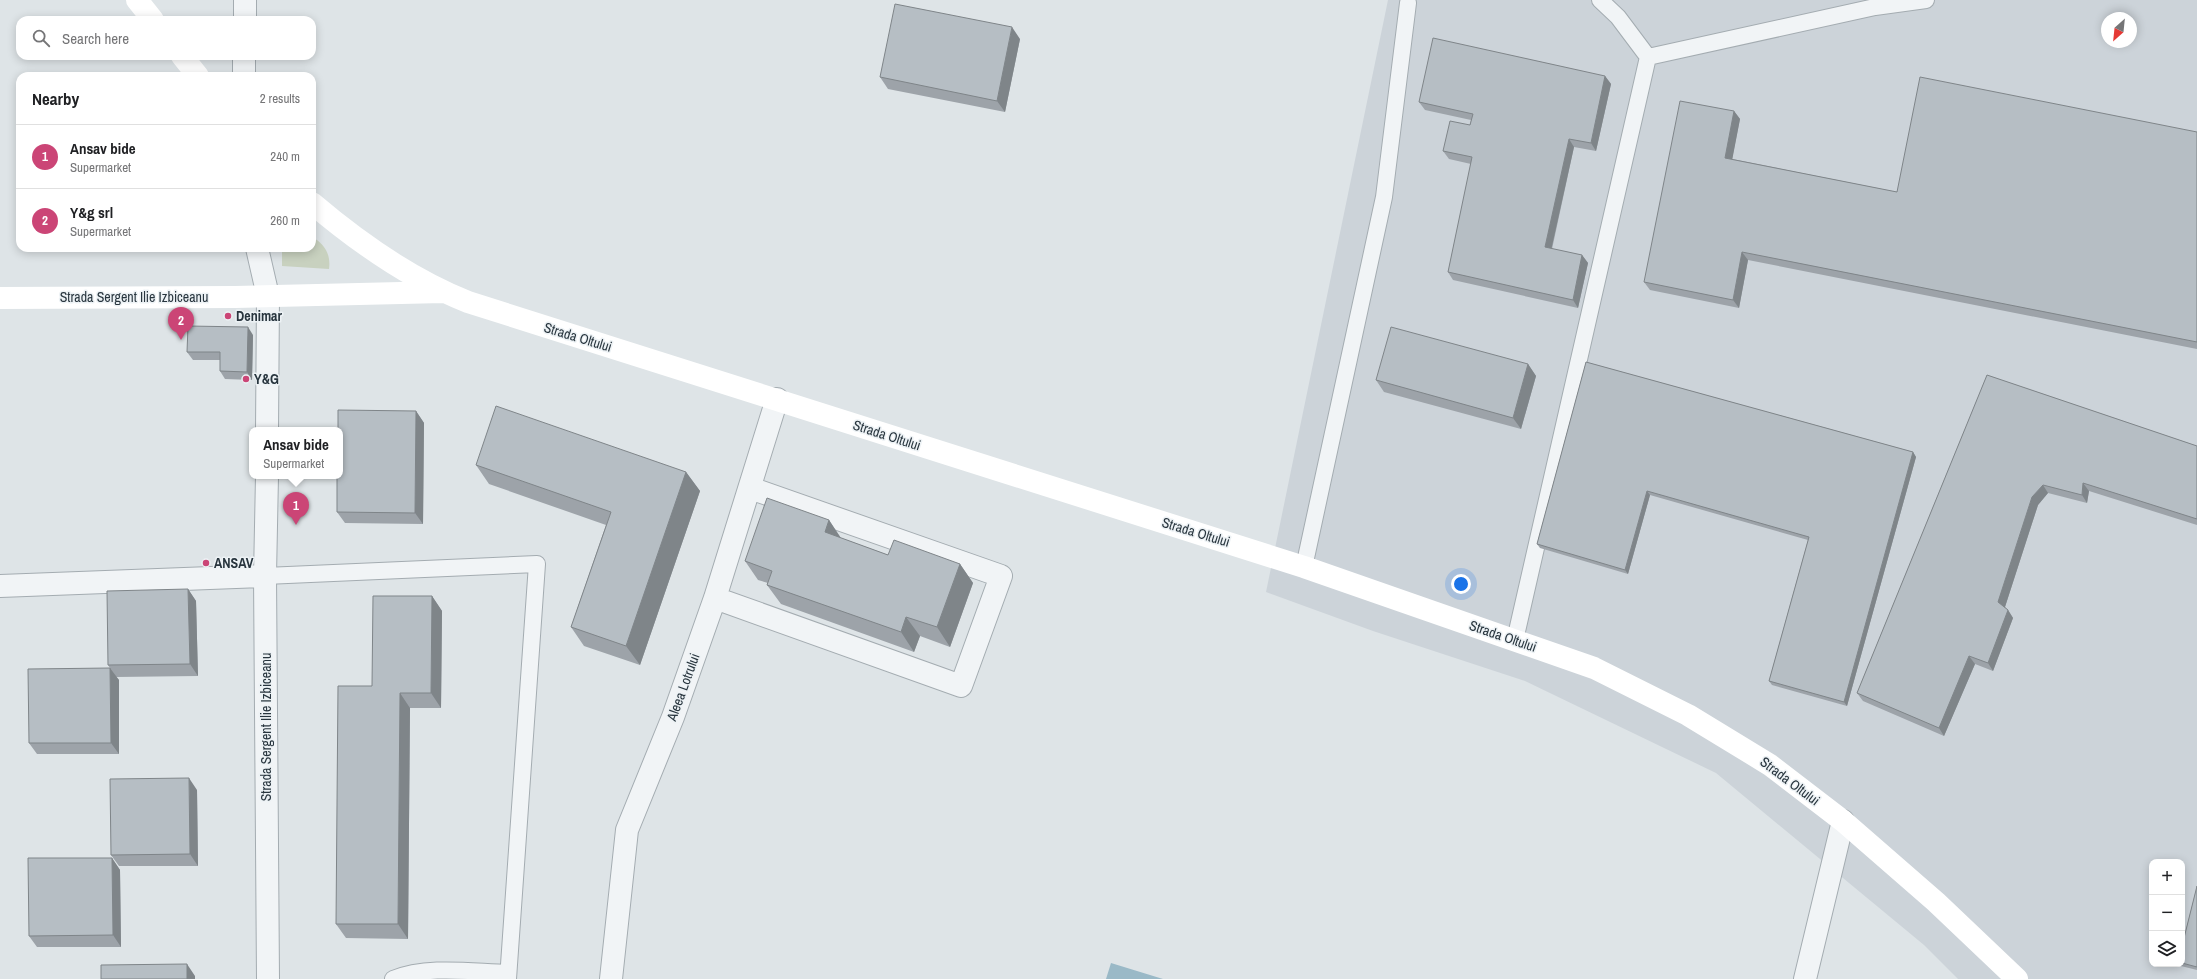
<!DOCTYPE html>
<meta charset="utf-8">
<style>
:root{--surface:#fff;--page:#f2f2f2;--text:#202124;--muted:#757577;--line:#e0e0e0;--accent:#cb4576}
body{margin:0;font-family:"Archivo Narrow",sans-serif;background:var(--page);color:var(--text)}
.controls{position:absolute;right:12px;bottom:12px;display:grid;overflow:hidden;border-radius:8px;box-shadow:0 2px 10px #0003}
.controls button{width:36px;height:36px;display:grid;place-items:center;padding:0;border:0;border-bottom:1px solid var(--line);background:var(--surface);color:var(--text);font:20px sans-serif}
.compass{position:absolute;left:2101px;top:12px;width:36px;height:36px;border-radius:50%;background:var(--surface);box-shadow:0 2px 10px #0003;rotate:207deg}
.you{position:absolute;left:1461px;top:584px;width:14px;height:14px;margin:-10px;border:3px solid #fff;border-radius:50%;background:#1a73e8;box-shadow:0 0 0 6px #1a73e833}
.badge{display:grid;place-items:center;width:26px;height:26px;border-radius:50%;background:var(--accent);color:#fff;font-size:13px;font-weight:700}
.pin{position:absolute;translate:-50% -33px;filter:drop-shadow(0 1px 2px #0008)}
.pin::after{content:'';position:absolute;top:21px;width:14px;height:12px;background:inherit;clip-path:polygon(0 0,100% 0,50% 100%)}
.popup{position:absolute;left:249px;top:427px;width:94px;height:52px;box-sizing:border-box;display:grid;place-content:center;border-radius:8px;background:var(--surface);filter:drop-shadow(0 1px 3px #0005);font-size:13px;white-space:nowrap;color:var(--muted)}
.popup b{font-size:15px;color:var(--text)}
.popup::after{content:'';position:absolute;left:50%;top:100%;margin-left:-8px;border:8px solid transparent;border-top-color:var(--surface)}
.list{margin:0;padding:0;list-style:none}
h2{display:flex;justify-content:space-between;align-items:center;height:52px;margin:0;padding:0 16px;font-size:17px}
h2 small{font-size:13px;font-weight:400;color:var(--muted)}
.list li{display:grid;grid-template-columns:26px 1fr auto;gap:12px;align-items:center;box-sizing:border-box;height:64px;padding:0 16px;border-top:1px solid var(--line)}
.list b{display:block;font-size:15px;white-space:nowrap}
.list p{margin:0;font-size:13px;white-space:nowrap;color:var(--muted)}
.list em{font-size:13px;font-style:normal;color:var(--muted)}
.icon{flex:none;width:22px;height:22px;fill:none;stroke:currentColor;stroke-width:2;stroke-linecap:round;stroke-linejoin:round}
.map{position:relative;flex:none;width:2197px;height:979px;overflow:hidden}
.search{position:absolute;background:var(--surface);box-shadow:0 2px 10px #0003;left:16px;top:16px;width:300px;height:44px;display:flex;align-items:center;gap:10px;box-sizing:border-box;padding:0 14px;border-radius:12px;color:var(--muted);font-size:15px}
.panel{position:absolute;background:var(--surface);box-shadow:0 2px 10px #0003;left:16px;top:72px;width:300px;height:180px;border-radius:12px}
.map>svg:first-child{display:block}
.built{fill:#ccd3d9;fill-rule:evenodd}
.green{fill:#c8d1bf}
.water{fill:#9ab9c7}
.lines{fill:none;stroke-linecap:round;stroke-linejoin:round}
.lane-casing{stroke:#a4acb1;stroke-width:18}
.street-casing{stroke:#a4acb1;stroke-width:24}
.lane{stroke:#f1f4f6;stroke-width:16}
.street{stroke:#f1f4f6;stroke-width:22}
.secondary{stroke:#fff;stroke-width:22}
.wall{fill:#9da3a9}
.shaded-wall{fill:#7f8589}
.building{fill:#b6bec4;stroke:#7f8589}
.poi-dot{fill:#cb4576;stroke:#edf2f5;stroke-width:1.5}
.labels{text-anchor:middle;stroke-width:3;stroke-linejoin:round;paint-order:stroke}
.street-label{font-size:14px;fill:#28353e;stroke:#edf2f5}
.poi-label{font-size:14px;font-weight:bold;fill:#28353e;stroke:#edf2f5;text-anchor:start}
</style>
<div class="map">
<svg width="2197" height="979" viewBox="0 0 2197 979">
<rect width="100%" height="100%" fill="#dee4e7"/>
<!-- built -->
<path class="built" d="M1388,0H2197V979H1958L1924,945L1716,773L1525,681L1373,631L1266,592ZM2107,18H2131V42H2107ZM2152,862H2182V964H2152Z"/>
<!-- green -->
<path class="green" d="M312,237C325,244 331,255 329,269L282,266V248H312Z"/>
<!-- water -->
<path class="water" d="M1111,963L1163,979H1106Z"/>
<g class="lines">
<defs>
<path id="lane" d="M1648,57L1875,7L1926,0
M1304,567L1384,197L1408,3
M265,576L537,564L508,979
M1515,640L1648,57L1618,17L1600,0
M393,979C428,965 471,972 508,973"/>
<path id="street" d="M245,20V0
M244,76V56
M257,248L268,296L267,430
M267,476L265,576L268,979
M0,586L265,576
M715,598L961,686L1001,576L750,488
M611,979L627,830L673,717L715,598L777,399
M1805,979L1843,821"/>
</defs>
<!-- lane casing -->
<use href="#lane" class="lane-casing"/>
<!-- street casing -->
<use href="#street" class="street-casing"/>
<!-- lane -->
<use href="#lane" class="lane"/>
<!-- street -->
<use href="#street" class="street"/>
<!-- secondary -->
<path class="secondary" d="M137,0L153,20
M182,56L198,76
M312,203C359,243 410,279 468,302L1304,567L1594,668L1688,715L1770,765L1843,821L1936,902L2017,979
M0,298L235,297L443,292"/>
</g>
<!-- wall -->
<path class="wall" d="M1020,39L1005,112L888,89L880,77Z
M1605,76L1611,84L1596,151L1574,147L1552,249L1582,255L1588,263L1578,308L1453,280L1448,272L1471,164L1449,159L1443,151L1470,125L1471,120L1425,110L1419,102Z
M1734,111L1740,119L1732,159L1897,192L2197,132V349L1748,260L1739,308L1650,290L1644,282Z
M253,335L252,380L225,379L220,371V360H193L187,352Z
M1586,362L1913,452L1916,457L1847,706L1772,685L1769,681L1808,540L1650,495L1628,574L1540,548L1537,544Z
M1528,364L1536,376L1521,429L1384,392L1376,380Z
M1987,375L2197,446V525L2089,491L2087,503L2048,493L2038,505L2005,607L2008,610L2013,618L1993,671L1975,664L1944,736L1863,701L1857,693Z
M416,411L424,423L423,524L345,523L337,512Z
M476,465L686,472L700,491L640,665L584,646L571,627L606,525L489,484Z
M829,520L841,538L888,555L960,564L973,583L950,647L920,636L914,652L781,604L767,585L768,583L758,580L745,561Z
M188,589L196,601L198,676L116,677L119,680V754H37L29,743L110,668L108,665Z
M432,596L442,611L441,708H410L408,939L346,938L336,924L372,686Z
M197,790L198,866H119L111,855Z
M112,858L120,870L121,947H37L29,936Z
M2197,886V970L2181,966L2180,964H2182V946Z"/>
<!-- shaded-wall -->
<path class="shaded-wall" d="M1012,27L1020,39L1005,112L997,101Z
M1605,76L1611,84L1596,151L1591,143Z
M1734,111L1740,119L1731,166L1725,158Z
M1569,139L1574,147L1550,255L1545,247Z
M1742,252L1748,260L1739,308L1733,300Z
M1582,255L1588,263L1578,308L1573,300Z
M248,327L253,335L252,380L247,372Z
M1528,364L1536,376L1521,429L1513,418Z
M416,411L424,423L423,524L415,513Z
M1913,452L1916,457L1847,706L1844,702Z
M686,472L700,491L640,665L626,646Z
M2083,483L2089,491L2087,503L2082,495Z
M2043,485L2048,493L2038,505L2004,610L1998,602L2032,497Z
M1647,491L1650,495L1628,574L1625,570Z
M829,520L842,540L825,532Z
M960,564L973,583L950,647L937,627Z
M188,589L196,601L198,676L190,664Z
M432,596L442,611L441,708L431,693Z
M2008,610L2013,618L1993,671L1988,663Z
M906,617L920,636L914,652L901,632Z
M1969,656L1975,664L1944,736L1939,728Z
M110,668L119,680V754L111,743Z
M400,693L410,708L408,939L398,924Z
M189,778L197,790L198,866L190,854Z
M112,858L120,870L121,947L113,935Z
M187,964L195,976V979H187Z"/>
<!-- building -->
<path class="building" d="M895,4L1012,27L997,101L880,77Z
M1433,38L1605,76L1591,143L1569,139L1545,247L1582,255L1573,300L1448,272L1472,157L1443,151L1450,121L1470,125L1473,114L1419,102Z
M1920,77L2197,132V342L1742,252L1733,300L1644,282L1680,101L1734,111L1725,158L1897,192Z
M188,326L248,327L247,372L220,371V352H187Z
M1391,327L1528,364L1513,418L1376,380Z
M1586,362L1913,452L1844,702L1769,681L1809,537L1647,491L1625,570L1537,544Z
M1987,375L2197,446V519L2083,483L2082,495L2043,485L2032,497L1998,602L2008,610L1988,663L1969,656L1939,728L1857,693Z
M496,406L686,472L626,646L571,627L611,512L476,465Z
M338,410L416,411L415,513L337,512V476H340V430H338Z
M767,498L829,520L825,532L888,555L894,540L960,564L937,627L906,617L901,632L767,585L772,571L745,561Z
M188,589L190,664L108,665L107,591Z
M373,596H432L431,693H400L398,924H336L338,686H372Z
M110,668L111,743H29L28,669Z
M189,778L190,854L111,855L110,779Z
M28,858H112L113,935L29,936Z
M2197,886V967L2182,963V946Z
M187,964V979H101V965Z"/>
<!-- markers -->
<g class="poi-dot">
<circle cx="228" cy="316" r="4"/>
<circle cx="246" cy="379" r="4"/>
<circle cx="206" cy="563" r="4"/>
</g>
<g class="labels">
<!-- street labels -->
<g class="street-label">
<text x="134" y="302">Strada Sergent Ilie Izbiceanu</text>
<text transform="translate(578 337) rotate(17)" y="5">Strada Oltului</text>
<text transform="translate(887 435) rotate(18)" y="5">Strada Oltului</text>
<text transform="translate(1196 532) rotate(17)" y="5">Strada Oltului</text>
<text transform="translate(1503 636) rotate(19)" y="5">Strada Oltului</text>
<text transform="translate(683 687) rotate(-70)" y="5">Aleea Lotrului</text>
<text transform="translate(266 727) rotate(-90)" y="5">Strada Sergent Ilie Izbiceanu</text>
<text transform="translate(1790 781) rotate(37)" y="5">Strada Oltului</text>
</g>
<!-- poi labels -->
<g class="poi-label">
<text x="236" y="321">Denimar</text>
<text x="254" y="384">Y&amp;G</text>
<text x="214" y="568">ANSAV</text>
</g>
</g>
</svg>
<div class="controls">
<button>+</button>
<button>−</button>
<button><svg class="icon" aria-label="layers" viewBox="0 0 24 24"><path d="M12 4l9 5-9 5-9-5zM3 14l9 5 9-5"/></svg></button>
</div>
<svg class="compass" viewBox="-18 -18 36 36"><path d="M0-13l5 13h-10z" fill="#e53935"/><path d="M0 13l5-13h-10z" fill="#757577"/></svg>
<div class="you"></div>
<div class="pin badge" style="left:296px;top:525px">1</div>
<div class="popup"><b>Ansav bide</b>Supermarket</div>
<div class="pin badge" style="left:181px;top:340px">2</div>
<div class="search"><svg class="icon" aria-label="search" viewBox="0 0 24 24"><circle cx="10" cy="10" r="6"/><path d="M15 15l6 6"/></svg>Search here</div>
<section class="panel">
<h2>Nearby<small>2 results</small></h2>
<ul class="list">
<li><span class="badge">1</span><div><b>Ansav bide</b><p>Supermarket</p></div><em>240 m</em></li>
<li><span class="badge">2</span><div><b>Y&amp;g srl</b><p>Supermarket</p></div><em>260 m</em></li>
</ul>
</section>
</div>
